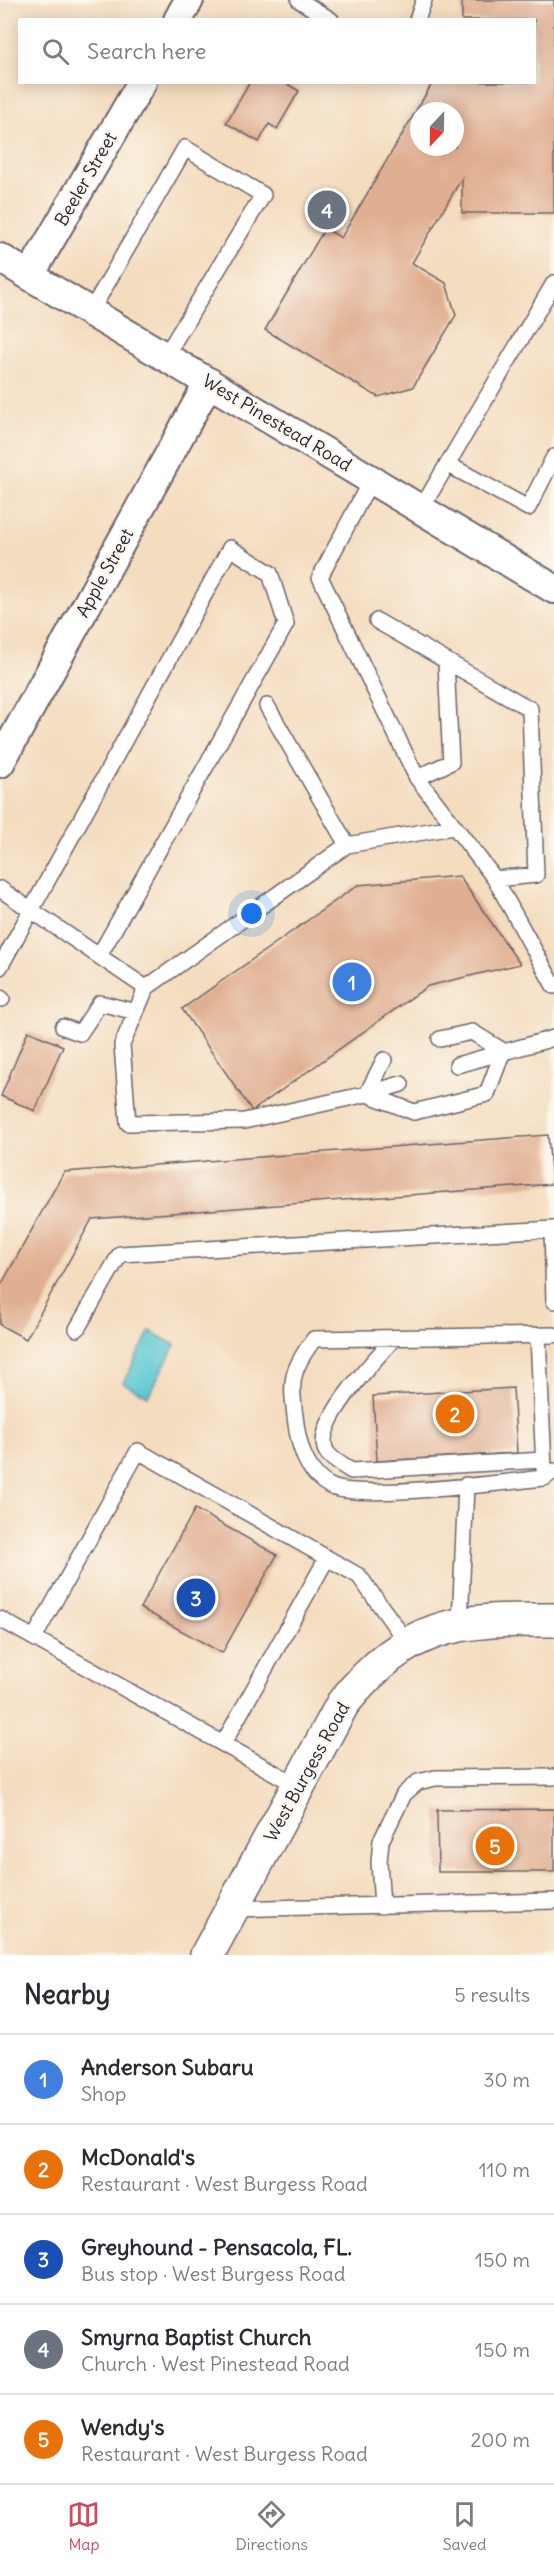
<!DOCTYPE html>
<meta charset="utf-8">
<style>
:root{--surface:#fff;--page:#f2f2f3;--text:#2b2b33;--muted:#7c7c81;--line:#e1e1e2;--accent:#d1495b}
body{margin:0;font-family:Delius,sans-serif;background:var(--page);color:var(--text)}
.compass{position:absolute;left:410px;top:102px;width:54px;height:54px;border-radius:50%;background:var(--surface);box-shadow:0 3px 15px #0003;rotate:202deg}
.you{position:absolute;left:252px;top:914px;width:21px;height:21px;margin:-15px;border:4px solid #fff;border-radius:50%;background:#1a73e8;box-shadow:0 0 0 9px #1a73e833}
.badge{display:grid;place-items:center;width:39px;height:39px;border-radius:50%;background:var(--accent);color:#fff;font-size:20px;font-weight:700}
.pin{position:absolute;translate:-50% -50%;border:3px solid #fff;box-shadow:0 2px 6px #0006}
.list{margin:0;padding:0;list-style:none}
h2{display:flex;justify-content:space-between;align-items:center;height:78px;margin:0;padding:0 24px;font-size:26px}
h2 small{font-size:20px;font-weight:400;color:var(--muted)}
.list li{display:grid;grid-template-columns:39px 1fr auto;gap:18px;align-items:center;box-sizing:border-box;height:90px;padding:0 24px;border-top:2px solid var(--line)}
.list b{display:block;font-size:22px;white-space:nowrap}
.list p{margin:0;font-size:20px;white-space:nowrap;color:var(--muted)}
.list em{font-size:20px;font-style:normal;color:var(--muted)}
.icon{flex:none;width:33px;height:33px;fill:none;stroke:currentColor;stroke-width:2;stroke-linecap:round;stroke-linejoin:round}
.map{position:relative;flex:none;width:554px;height:1955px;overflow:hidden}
.search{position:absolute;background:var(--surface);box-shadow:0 3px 15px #0003;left:18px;right:18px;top:18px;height:66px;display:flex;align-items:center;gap:15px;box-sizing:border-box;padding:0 21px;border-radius:0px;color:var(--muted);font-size:22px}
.sheet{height:528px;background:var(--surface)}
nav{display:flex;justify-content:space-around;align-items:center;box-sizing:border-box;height:84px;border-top:2px solid var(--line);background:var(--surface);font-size:16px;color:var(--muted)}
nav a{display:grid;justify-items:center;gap:3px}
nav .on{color:var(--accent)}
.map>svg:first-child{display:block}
.water{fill:#5cc8d3;stroke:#3f7587;stroke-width:1.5}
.building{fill:#e0ae90;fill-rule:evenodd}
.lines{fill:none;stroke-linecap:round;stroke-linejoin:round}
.service-casing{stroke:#6c6369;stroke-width:18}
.minor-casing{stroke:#6c6369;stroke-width:32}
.secondary-casing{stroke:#6c6369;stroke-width:36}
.service{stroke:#fff;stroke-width:15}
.minor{stroke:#fff;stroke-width:28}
.secondary{stroke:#fff;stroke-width:33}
.labels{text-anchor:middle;stroke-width:5;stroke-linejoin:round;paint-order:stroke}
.street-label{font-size:18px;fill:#22223b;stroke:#fbf7ec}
</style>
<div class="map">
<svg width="554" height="1955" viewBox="0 0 554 1955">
<rect width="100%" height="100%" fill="#fbf7ec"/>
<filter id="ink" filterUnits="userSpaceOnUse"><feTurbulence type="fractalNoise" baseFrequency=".0167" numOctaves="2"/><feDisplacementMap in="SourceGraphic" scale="12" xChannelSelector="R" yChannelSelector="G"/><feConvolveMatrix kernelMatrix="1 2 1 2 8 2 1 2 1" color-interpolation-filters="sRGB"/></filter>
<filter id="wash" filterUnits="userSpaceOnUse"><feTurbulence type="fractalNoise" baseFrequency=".008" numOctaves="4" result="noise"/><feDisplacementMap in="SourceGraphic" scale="24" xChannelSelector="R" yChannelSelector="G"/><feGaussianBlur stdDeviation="1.35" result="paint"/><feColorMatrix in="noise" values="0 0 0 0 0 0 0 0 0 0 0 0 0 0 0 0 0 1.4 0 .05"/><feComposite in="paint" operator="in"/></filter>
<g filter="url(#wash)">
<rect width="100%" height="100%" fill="#f4dcbe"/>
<!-- water -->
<path class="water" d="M150,1331L175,1345L148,1396L123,1383Z"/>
<g id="blocks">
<!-- building -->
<path class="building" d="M462,0H554V213H462V178L412,263L446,283L456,315L413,387L378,397L265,330L325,228L341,238L433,82H534V20H462ZM419,111H455V147H419Z
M250,82H284L299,91L277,129L269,124L259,142L226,123Z
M459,876L520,964L428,986L252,1111L182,1009L358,885Z
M28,1031L63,1046L35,1111L1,1096Z
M548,1135L552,1184L92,1219L26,1339L0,1325V1287L64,1172Z
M513,1388L517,1453L377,1461L373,1396Z
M195,1509L277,1555L222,1653L140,1608Z
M554,1809V1872H438L437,1810Z"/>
</g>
</g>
<g filter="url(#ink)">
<use href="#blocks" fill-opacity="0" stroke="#6c6369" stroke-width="1.5"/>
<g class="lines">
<defs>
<path id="service" d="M299,0L331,20
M417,20L424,0
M91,311L185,148L263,195L166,355
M447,464L528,508L554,457
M371,480L320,577L417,778
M421,509L554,283
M377,621L530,709L536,875L495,879
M446,663L451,762L417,778L495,879L554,986
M267,706L347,845
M0,889L146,988
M0,967L230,548L270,573L286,624L99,956
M0,998L2,999
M63,1027L80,1033L100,1003L136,1012
M440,1039L472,1032L503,1051
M457,1065L554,1038
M401,1084L367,1094L244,1121L128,1123L122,1045L146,988L347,845L453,827
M367,1094L414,1112L487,1094L503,1051
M367,1094L384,1060
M552,1229L554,1301
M77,1329L120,1254L554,1229
M538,1335L544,1469
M554,1335L314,1339C288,1374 291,1383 296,1424C299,1447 307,1474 330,1486C358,1501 505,1482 544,1478L554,1471
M394,1338C377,1358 307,1428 328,1454C334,1461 344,1466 351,1471L543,1460
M0,1619L34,1638
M460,1624L466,1485
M223,1744L327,1558
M298,1786L34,1638L138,1451L359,1576L408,1644
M382,1906L379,1862L381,1841L404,1794L418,1782L435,1778L554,1777
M231,1909L554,1901"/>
<path id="minor" d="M178,20L189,0
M0,258L554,589
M30,275L142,82
M0,763L209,382"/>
<path id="secondary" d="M207,1955L343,1703C409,1623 455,1619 554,1620"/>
</defs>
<!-- service casing -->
<use href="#service" class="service-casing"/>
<!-- minor casing -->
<use href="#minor" class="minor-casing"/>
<!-- secondary casing -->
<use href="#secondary" class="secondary-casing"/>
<!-- service -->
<use href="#service" class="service"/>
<!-- minor -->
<use href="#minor" class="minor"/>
<!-- secondary -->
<use href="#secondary" class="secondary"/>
</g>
</g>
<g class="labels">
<!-- street labels -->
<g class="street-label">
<text transform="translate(86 179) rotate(-60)" y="6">Beeler Street</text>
<text transform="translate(277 423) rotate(31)" y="6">West Pinestead Road</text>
<text transform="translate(105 573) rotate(-61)" y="6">Apple Street</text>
<text transform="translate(307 1772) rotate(-61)" y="6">West Burgess Road</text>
</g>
</g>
</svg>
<svg class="compass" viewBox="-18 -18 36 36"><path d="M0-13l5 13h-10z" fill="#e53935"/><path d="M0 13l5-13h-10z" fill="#7c7c81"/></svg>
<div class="you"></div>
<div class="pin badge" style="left:352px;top:982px;background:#3f7fe0">1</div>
<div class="pin badge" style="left:455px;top:1414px;background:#e8710a">2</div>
<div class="pin badge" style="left:196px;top:1598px;background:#1a4fb4">3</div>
<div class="pin badge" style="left:327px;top:210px;background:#6b7280">4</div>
<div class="pin badge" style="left:495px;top:1846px;background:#e8710a">5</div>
<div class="search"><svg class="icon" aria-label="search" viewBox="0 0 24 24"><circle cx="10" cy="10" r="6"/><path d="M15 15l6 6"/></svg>Search here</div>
</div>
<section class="sheet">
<h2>Nearby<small>5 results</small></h2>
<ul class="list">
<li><span class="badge" style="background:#3f7fe0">1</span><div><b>Anderson Subaru</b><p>Shop</p></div><em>30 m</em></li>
<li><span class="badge" style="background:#e8710a">2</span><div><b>McDonald's</b><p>Restaurant · West Burgess Road</p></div><em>110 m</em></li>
<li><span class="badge" style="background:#1a4fb4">3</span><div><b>Greyhound - Pensacola, FL.</b><p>Bus stop · West Burgess Road</p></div><em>150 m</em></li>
<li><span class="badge" style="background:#6b7280">4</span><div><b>Smyrna Baptist Church</b><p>Church · West Pinestead Road</p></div><em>150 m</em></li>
<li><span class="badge" style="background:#e8710a">5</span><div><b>Wendy's</b><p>Restaurant · West Burgess Road</p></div><em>200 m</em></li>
</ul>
</section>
<nav>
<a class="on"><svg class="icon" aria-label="map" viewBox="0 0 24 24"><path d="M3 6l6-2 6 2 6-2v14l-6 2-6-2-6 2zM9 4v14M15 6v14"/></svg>Map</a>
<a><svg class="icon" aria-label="directions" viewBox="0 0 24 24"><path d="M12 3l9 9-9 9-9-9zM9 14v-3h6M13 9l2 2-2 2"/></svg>Directions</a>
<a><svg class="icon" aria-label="saved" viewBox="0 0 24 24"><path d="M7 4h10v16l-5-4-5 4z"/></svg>Saved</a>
</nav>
